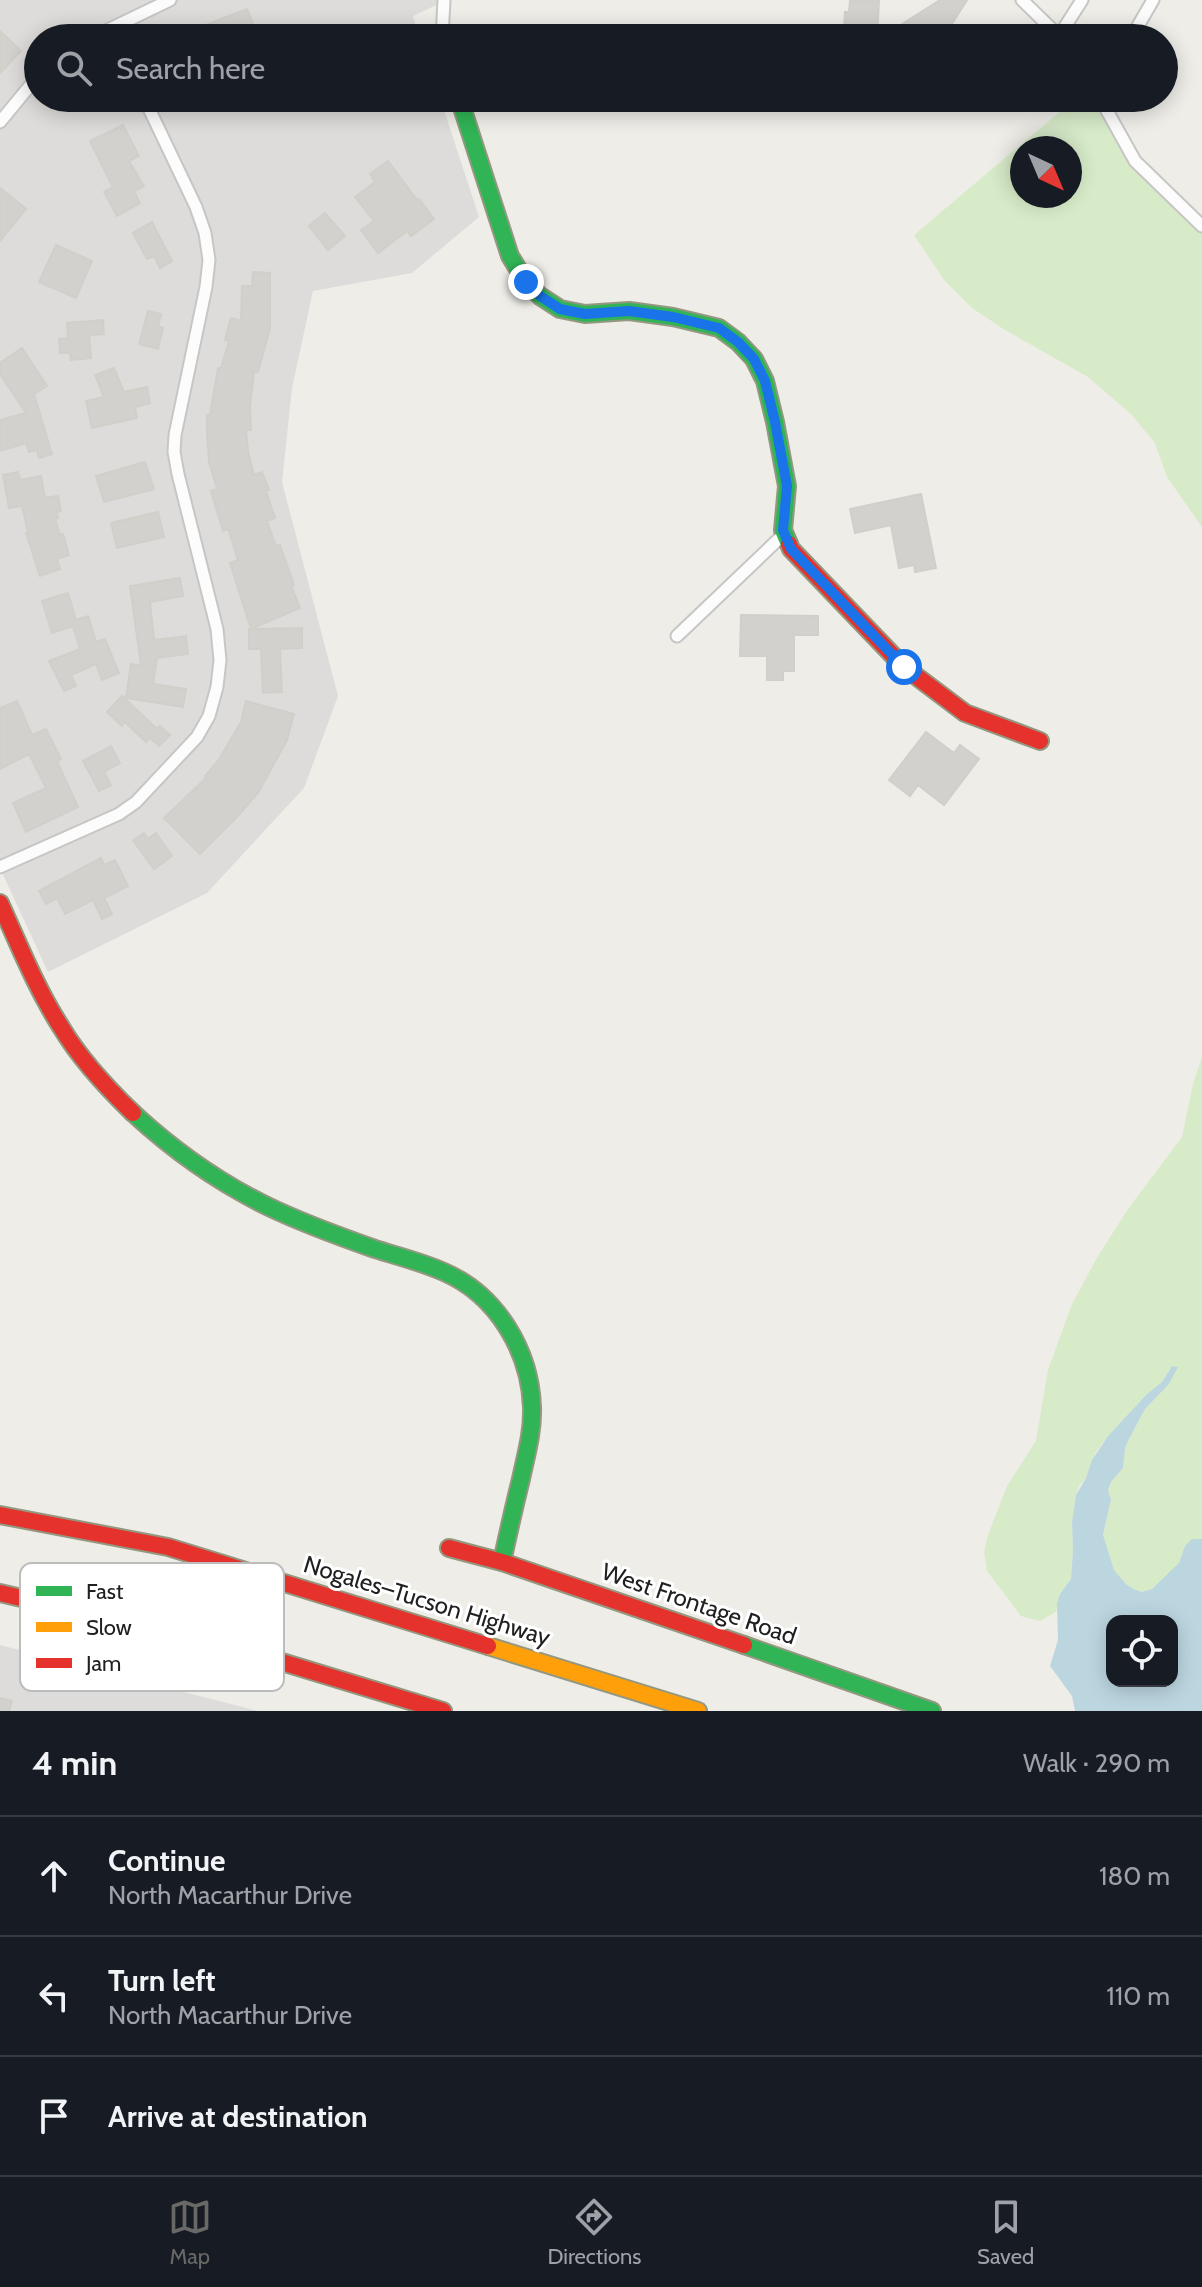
<!DOCTYPE html>
<meta charset="utf-8">
<style>
:root{--surface:#171b24;--page:#20242c;--text:#f1f3f6;--muted:#9ea1a6;--line:#363941;--accent:#686866}
body{margin:0;font-family:Cabin,sans-serif;background:var(--page);color:var(--text)}
.controls{position:absolute;right:24px;bottom:24px;display:grid;overflow:hidden;border-radius:16px;box-shadow:0 4px 20px #0003}
.controls button{width:72px;height:72px;display:grid;place-items:center;padding:0;border:0;border-bottom:2px solid var(--line);background:var(--surface);color:var(--text);font:40px sans-serif}
.compass{position:absolute;left:1010px;top:136px;width:72px;height:72px;border-radius:50%;background:var(--surface);box-shadow:0 4px 20px #0003;rotate:136deg}
.stop{position:absolute;width:24px;height:24px;margin:-18px;border:6px solid #1a73e8;border-radius:50%;background:#fff}
.stop.end{background:#1a73e8;border-color:#fff;box-shadow:0 2px 8px #0008}
.list{margin:0;padding:0;list-style:none}
h2{display:flex;justify-content:space-between;align-items:center;height:104px;margin:0;padding:0 32px;font-size:34px}
h2 small{font-size:26px;font-weight:400;color:var(--muted)}
.list li{display:grid;grid-template-columns:52px 1fr auto;gap:24px;align-items:center;box-sizing:border-box;height:120px;padding:0 32px;border-top:2px solid var(--line)}
.list b{display:block;font-size:30px;white-space:nowrap}
.list p{margin:0;font-size:26px;white-space:nowrap;color:var(--muted)}
.list em{font-size:26px;font-style:normal;color:var(--muted)}
.icon{flex:none;width:44px;height:44px;fill:none;stroke:currentColor;stroke-width:2;stroke-linecap:round;stroke-linejoin:round}
.map{position:relative;flex:none;width:1202px;height:1711px;overflow:hidden}
.search{position:absolute;background:var(--surface);box-shadow:0 4px 20px #0003;left:24px;right:24px;top:24px;height:88px;display:flex;align-items:center;gap:20px;box-sizing:border-box;padding:0 28px;border-radius:44px;color:var(--muted);font-size:30px}
.sheet{height:464px;background:var(--surface)}
nav{display:flex;justify-content:space-around;align-items:center;box-sizing:border-box;height:112px;border-top:2px solid var(--line);background:var(--surface);font-size:22px;color:var(--muted)}
nav a{display:grid;justify-items:center;gap:4px}
nav .on{color:var(--accent)}
.map>svg:first-child{display:block}
.residential{fill:#dddcda}
.grass{fill:#d7ebc8;fill-rule:evenodd}
.water{fill:#bcd6e0;fill-rule:evenodd}
.building{fill:#d2d1cd;stroke:#d1cfca;stroke-width:2}
.lines{fill:none;stroke-linecap:round;stroke-linejoin:round}
.street-casing{stroke:#c7c6c4;stroke-width:15}
.fast-casing{stroke:#949880;stroke-width:20}
.slow-casing{stroke:#949880;stroke-width:20}
.jam-casing{stroke:#949880;stroke-width:20}
.street{stroke:#fcfcfc;stroke-width:11}
.fast{stroke:#30b455;stroke-width:16}
.slow{stroke:#ff9f0a;stroke-width:16}
.jam{stroke:#e5322d;stroke-width:16}
.route{stroke:#1a73e8;stroke-width:10}
.labels{text-anchor:middle;stroke-width:6;stroke-linejoin:round;paint-order:stroke}
.street-label{font-size:24px;fill:#202020;stroke:#fff}
.key{fill:#fff;stroke:#bcbcbc;stroke-width:2}
.key-label{font-size:22px;fill:#202020}
</style>
<div class="map">
<svg width="1202" height="1711" viewBox="0 0 1202 1711">
<rect width="100%" height="100%" fill="#eeede8"/>
<!-- residential -->
<path class="residential" d="M0,0H447L413,16L420,38H38V98H440L479,217L412,273L313,291L292,388L282,482L338,696L304,788L207,893L48,972L0,868Z
M0,1645L258,1711H0Z"/>
<!-- grass -->
<path class="grass" d="M1076,98H1092L1144,177L1202,232V527L1167,477L1155,443L1131,414L1088,377L1005,330L972,308L945,281L914,235ZM1022,148H1070V196H1022Z
M1202,1057V1539L1182,1554L1180,1563L1166,1577L1152,1589L1143,1592L1134,1589L1126,1584L1114,1570L1103,1536L1111,1500L1108,1490L1111,1482L1123,1468L1125,1449L1128,1441L1145,1409L1169,1384L1177,1367L1172,1366L1162,1382L1147,1394L1108,1436L1096,1452L1086,1478L1079,1486L1076,1495L1072,1522L1073,1550L1071,1579L1060,1594L1056,1612L1040,1621L1021,1616L987,1571L984,1552L988,1535L1007,1486L1036,1441L1048,1370L1072,1304L1098,1256L1128,1209L1182,1137L1193,1084Z"/>
<!-- water -->
<path class="water" d="M1172,1366L1178,1367L1169,1384L1145,1409L1128,1441L1125,1449L1123,1468L1111,1482L1108,1490L1111,1500L1103,1535L1114,1570L1126,1584L1134,1589L1142,1592L1152,1589L1179,1563L1185,1546L1192,1539H1202V1711H1075L1072,1696L1050,1666L1058,1640L1057,1603L1060,1594L1071,1579L1073,1550L1072,1522L1076,1495L1086,1478L1092,1460L1108,1436L1147,1394L1162,1382ZM1112,1621H1172V1681H1112Z"/>
<!-- building -->
<path class="building" d="M850,0L879,1L877,38H860V29H844L845,12H849Z
M940,0H967L950,27L957,38H903L896,28Z
M247,9L259,38H208L203,26Z
M0,31L21,51L0,73Z
M123,125L139,156L129,161L144,186L134,191L140,203L117,216L104,192L113,187L90,141Z
M388,161L417,200L419,199L434,219L411,236L407,231L378,253L361,230L374,221L355,197L375,182L370,174Z
M0,188L26,209L0,241Z
M325,213L345,236L328,250L309,226Z
M152,222L172,261L160,268L154,256L147,259L133,233Z
M56,245L92,261L76,298L39,282Z
M253,272L270,273V328L258,372L254,371L250,407L251,430H246L248,451L254,475L262,472L269,490L266,491L275,518L267,521L276,546L280,545L294,585L291,586L300,608L251,629L230,563L238,560L228,529L223,531L211,491L217,489L209,462L207,433V415H210L218,368H221L229,341L225,340L231,318L241,321L242,286H252Z
M148,311L161,314L158,326L163,328L158,349L139,344Z
M103,320L104,334L89,335L91,358L71,360L70,353H60L59,339L68,338L67,323Z
M22,348L47,386L34,394L52,454L39,458L37,450L29,452L26,443L0,451V420L26,413L0,374V363Z
M114,368L124,392L147,387L150,403L135,407L137,418L92,428L86,401L104,397L95,375Z
M145,462L154,489L104,502L96,476Z
M18,472L20,480L41,476L45,498L58,496L61,511L56,512L58,518L55,519L60,535L63,534L69,555L57,559L60,569L40,576L26,533H28L22,506L9,508L3,475Z
M921,494L936,568L915,572L914,565L899,568L891,525L855,533L850,509Z
M158,512L164,537L117,548L111,523Z
M180,578L183,596L150,602L154,640L186,636L188,654L157,658L153,684L186,689L183,707L126,698L131,664L141,665L130,586Z
M68,593L76,620L88,616L96,642L105,639L119,673L102,680L96,664L71,675L76,686L64,691L49,661L80,649L73,626L52,633L42,601Z
M741,615L818,616V635H794V671H783V680H767V656H740Z
M302,628V648L280,649L282,692L263,693L261,649H249V629Z
M122,696L157,729L160,726L170,735L159,746L150,738L146,742L125,722L122,726L107,712Z
M17,701L32,735L46,729L61,759L57,761L78,807L26,832L13,803L46,788L29,754L0,769V708Z
M246,701L294,714L287,740L258,793L236,818L200,854L164,818L206,778L205,776L218,761L241,722Z
M926,732L954,753L960,745L979,759L944,805L918,785L910,796L889,780Z
M111,746L120,763L104,772L111,785L99,791L83,761Z
M144,833L148,839L156,833L172,856L154,869L133,840Z
M101,858L104,865L115,860L128,886L104,898L112,914L102,919L93,900L65,914L57,898L46,904L39,891Z
M0,1698L12,1701L9,1711H0Z"/>
<g class="lines">
<defs>
<path id="street" d="M1022,0L1061,38
M1059,36L1082,0
M91,38L170,0
M442,38L444,0
M1131,38L1153,0
M1100,98L1135,161L1202,226
M0,122L38,76
M677,636L785,533
M0,867L119,814L136,802L197,737L209,716L217,687L220,660L217,629L178,474L174,452L175,435L206,287L209,260L205,233L196,207L144,98"/>
<path id="fast" d="M459,98L510,256L526,282L540,296L560,309L585,314L629,311L673,317L719,328L738,342L754,359L765,381L775,422L787,486L783,530L789,544
M133,1113C173,1150 218,1182 267,1206C302,1223 338,1236 375,1249C397,1256 422,1262 444,1272C497,1295 530,1351 532,1407C533,1432 526,1455 521,1479C514,1507 508,1534 502,1562
M744,1645L932,1711"/>
<path id="slow" d="M488,1646L698,1711"/>
<path id="jam" d="M789,544L791,549L904,667L965,713L1040,741
M0,903C19,945 36,988 61,1027C80,1059 106,1087 133,1113
M0,1515L168,1547L488,1646
M449,1548L502,1562L744,1645
M0,1593L239,1649L443,1711"/>
</defs>
<!-- street casing -->
<use href="#street" class="street-casing"/>
<!-- fast casing -->
<use href="#fast" class="fast-casing"/>
<!-- slow casing -->
<use href="#slow" class="slow-casing"/>
<!-- jam casing -->
<use href="#jam" class="jam-casing"/>
<!-- street -->
<use href="#street" class="street"/>
<!-- fast -->
<use href="#fast" class="fast"/>
<!-- slow -->
<use href="#slow" class="slow"/>
<!-- jam -->
<use href="#jam" class="jam"/>
</g>
<g class="lines">
<!-- route -->
<path class="route" d="M526,282L540,296L560,309L585,314L629,311L673,317L719,328L738,342L754,359L765,381L775,422L787,486L783,530L791,549L904,667"/>
</g>
<g class="labels">
<!-- street labels -->
<g class="street-label">
<text transform="translate(427 1601) rotate(17)" y="8">Nogales–Tucson Highway</text>
<text transform="translate(699 1604) rotate(19)" y="8">West Frontage Road</text>
</g>
</g>
<!-- legend -->
<rect x="20" y="1563" width="264" height="128" rx="12" class="key"/>
<rect x="36" y="1586" width="36" height="10" fill="#30b455"/>
<rect x="36" y="1622" width="36" height="10" fill="#ff9f0a"/>
<rect x="36" y="1658" width="36" height="10" fill="#e5322d"/>
<g class="key-label">
<text x="86" y="1599">Fast</text>
<text x="86" y="1635">Slow</text>
<text x="86" y="1671">Jam</text>
</g>
</svg>
<div class="controls">
<button><svg class="icon" aria-label="locate" viewBox="0 0 24 24"><circle cx="12" cy="12" r="6"/><path d="M12 2v4M12 18v4M2 12h4M18 12h4"/></svg></button>
</div>
<svg class="compass" viewBox="-18 -18 36 36"><path d="M0-13l5 13h-10z" fill="#e53935"/><path d="M0 13l5-13h-10z" fill="#9ea1a6"/></svg>
<div class="stop" style="left:904px;top:667px"></div>
<div class="stop end" style="left:526px;top:282px"></div>
<div class="search"><svg class="icon" aria-label="search" viewBox="0 0 24 24"><circle cx="10" cy="10" r="6"/><path d="M15 15l6 6"/></svg>Search here</div>
</div>
<section class="sheet">
<h2>4 min<small>Walk · 290 m</small></h2>
<ul class="list">
<li><svg class="icon" aria-label="ahead" viewBox="0 0 24 24"><path d="M12 20V5M6 11l6-6 6 6"/></svg><div><b>Continue</b><p>North Macarthur Drive</p></div><em>180 m</em></li>
<li><svg class="icon" aria-label="left" viewBox="0 0 24 24"><path d="M17 20v-9H6M10 6l-5 5 5 5"/></svg><div><b>Turn left</b><p>North Macarthur Drive</p></div><em>110 m</em></li>
<li><svg class="icon" aria-label="arrive" viewBox="0 0 24 24"><path d="M6 21V4h12l-3 4 3 4H6"/></svg><div><b>Arrive at destination</b></div></li>
</ul>
</section>
<nav>
<a class="on"><svg class="icon" aria-label="map" viewBox="0 0 24 24"><path d="M3 6l6-2 6 2 6-2v14l-6 2-6-2-6 2zM9 4v14M15 6v14"/></svg>Map</a>
<a><svg class="icon" aria-label="directions" viewBox="0 0 24 24"><path d="M12 3l9 9-9 9-9-9zM9 14v-3h6M13 9l2 2-2 2"/></svg>Directions</a>
<a><svg class="icon" aria-label="saved" viewBox="0 0 24 24"><path d="M7 4h10v16l-5-4-5 4z"/></svg>Saved</a>
</nav>
